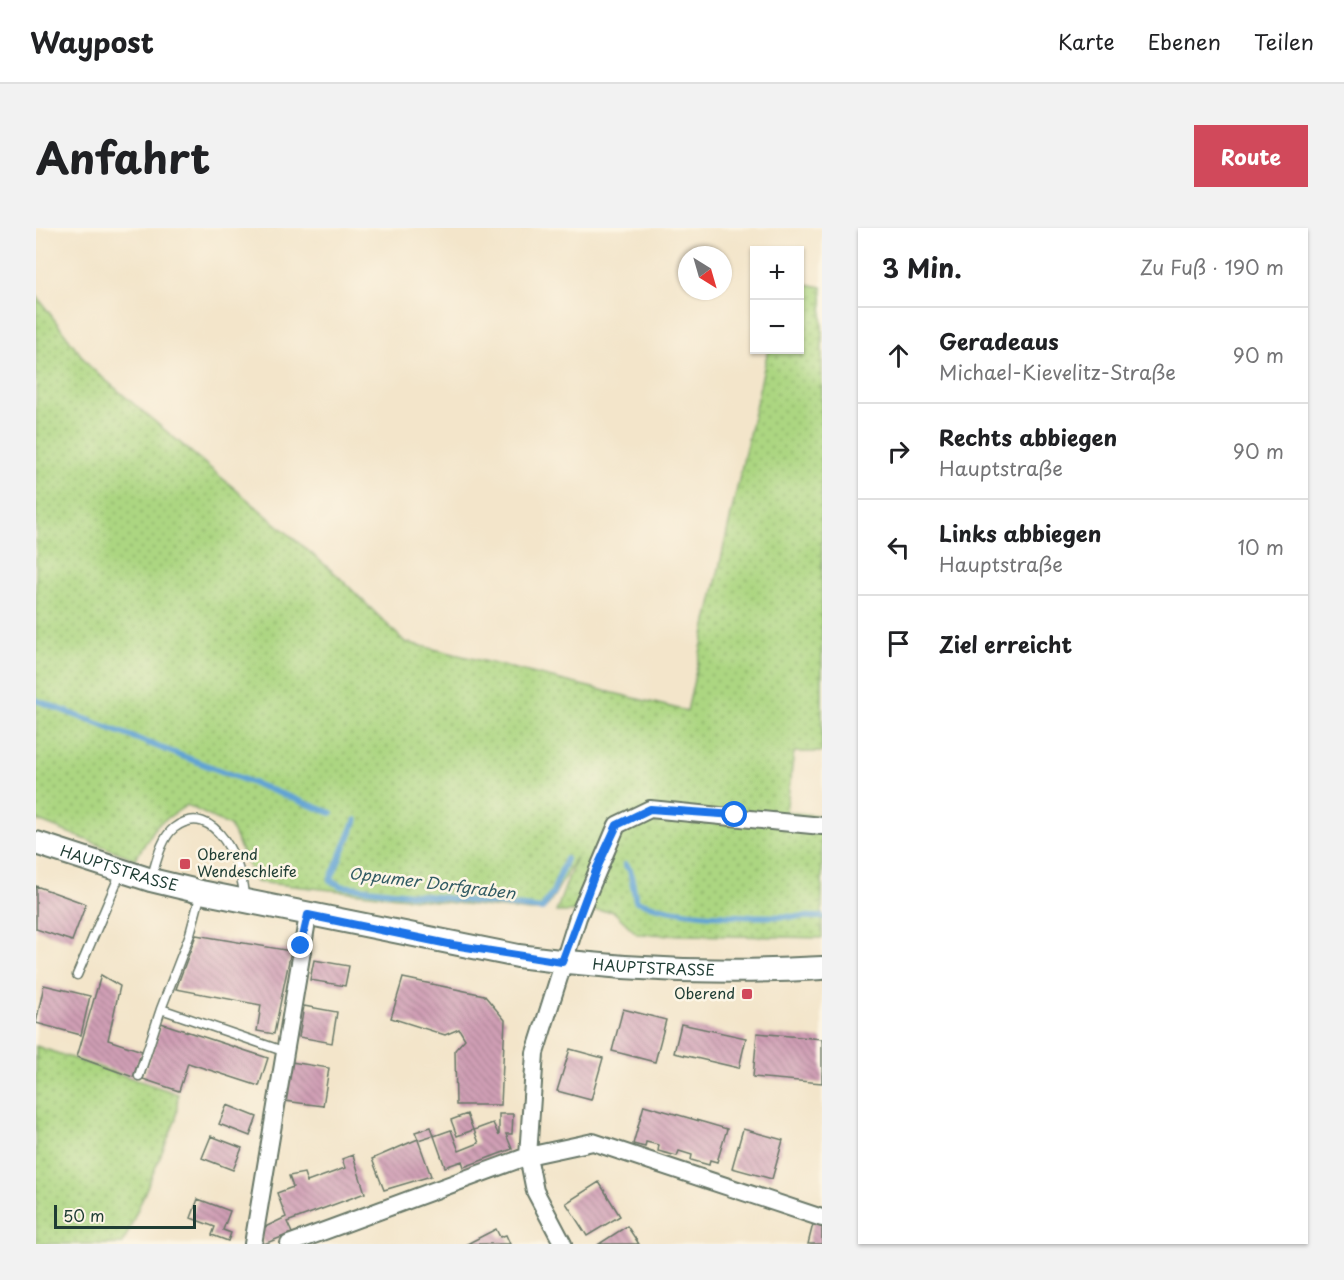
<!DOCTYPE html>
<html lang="de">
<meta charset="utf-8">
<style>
:root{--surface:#fff;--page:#f2f2f2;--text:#202124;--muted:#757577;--line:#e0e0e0;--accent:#d1495b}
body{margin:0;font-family:"Playpen Sans",sans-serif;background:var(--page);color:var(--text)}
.controls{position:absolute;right:18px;top:18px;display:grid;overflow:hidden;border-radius:0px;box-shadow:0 2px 4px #0004}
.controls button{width:54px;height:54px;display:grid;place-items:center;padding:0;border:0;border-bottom:2px solid var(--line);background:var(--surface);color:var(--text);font:30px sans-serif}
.compass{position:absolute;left:642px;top:18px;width:54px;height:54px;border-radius:50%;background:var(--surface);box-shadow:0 2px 4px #0004;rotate:143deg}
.scale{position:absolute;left:18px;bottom:15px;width:142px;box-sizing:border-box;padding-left:6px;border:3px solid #1f3d34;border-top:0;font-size:16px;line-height:21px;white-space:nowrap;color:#1f3d34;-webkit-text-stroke:4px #fcf5e5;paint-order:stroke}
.stop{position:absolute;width:18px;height:18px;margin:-14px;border:4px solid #1a73e8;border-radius:50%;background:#fff}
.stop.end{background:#1a73e8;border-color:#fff;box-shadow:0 2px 6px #0008}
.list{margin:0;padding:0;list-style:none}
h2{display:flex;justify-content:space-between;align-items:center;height:78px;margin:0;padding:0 24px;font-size:26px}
h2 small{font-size:20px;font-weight:400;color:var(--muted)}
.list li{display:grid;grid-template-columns:39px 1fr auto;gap:18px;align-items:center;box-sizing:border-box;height:96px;padding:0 24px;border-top:2px solid var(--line)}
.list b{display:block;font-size:22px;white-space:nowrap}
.list p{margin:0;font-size:20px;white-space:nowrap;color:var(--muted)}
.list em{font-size:20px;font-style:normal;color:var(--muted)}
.icon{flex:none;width:33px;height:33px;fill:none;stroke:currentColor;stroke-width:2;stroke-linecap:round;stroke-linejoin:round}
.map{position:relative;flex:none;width:786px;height:1016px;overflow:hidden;border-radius:0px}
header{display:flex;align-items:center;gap:36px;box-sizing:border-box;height:84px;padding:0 30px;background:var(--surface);border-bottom:2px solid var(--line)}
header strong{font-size:28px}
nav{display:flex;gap:33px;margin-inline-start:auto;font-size:21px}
.intro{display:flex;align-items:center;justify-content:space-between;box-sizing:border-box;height:144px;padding:0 36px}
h1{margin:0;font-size:42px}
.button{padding:15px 27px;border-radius:0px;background:var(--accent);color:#fff;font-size:21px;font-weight:700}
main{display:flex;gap:36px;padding:0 36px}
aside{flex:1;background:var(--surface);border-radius:0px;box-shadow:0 2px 4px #0004}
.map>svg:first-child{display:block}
.grass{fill:url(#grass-dots);stroke:#668a5a;stroke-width:1.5}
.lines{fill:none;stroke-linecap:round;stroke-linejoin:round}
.stream{stroke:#60a3d4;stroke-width:6}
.building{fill:url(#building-back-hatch)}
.lane-casing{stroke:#697868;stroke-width:11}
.street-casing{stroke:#697868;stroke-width:20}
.secondary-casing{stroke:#697868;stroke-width:26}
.lane{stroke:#fff;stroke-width:8}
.street{stroke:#fff;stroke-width:16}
.secondary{stroke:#fff;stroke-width:22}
.route{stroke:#1a73e8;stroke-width:8}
.poi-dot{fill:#d1495b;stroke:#fcf5e5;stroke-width:2}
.labels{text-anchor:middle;stroke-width:5;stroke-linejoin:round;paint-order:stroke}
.poi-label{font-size:15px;fill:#1f3d34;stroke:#fcf5e5;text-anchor:start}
.street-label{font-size:15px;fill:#1f3d34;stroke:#fcf5e5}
.water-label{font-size:16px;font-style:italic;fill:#325c64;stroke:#fcf5e5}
</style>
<header>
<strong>Waypost</strong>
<nav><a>Karte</a><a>Ebenen</a><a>Teilen</a></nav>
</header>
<div class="intro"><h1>Anfahrt</h1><a class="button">Route</a></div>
<main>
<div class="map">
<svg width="786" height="1016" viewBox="0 0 786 1016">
<defs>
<pattern id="grass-dots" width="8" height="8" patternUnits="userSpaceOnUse" patternTransform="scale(1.5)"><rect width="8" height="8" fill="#acd681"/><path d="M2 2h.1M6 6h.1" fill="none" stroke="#8baf6a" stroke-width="1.8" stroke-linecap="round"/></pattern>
<pattern id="building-back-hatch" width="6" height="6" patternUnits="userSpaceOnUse" patternTransform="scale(1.5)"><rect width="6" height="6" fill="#d09fb5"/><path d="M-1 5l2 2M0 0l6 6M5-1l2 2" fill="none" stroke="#a88394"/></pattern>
</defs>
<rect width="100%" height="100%" fill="#fcf5e5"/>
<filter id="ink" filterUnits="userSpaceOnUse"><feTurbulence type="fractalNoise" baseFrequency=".0167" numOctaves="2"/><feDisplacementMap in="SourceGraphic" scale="12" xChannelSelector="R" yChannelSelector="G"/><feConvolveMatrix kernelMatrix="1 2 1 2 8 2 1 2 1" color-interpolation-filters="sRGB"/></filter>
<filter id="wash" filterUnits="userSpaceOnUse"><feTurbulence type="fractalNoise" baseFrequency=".008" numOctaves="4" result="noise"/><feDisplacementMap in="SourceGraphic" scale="24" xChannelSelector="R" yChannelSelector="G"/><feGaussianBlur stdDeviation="1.35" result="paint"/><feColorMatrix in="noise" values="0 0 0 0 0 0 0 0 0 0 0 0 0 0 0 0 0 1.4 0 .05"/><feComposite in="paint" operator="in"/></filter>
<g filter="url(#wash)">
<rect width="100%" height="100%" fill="#f3e5ca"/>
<!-- grass -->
<path class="grass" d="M764,55L786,59V524H758L750,584L786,588V710L601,706L577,683L520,684L540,629L514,675L506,683H494L220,654L194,598L151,577L121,597L99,631L0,592V67L54,139L301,347L369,414L651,483L732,122H764Z
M0,818L142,866L140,891L87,1016H0Z"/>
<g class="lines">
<!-- stream -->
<path class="stream" d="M0,472L295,585
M320,592L294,652L305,658L506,681L517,664L530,631
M589,637L594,642L600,673C659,693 725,687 786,689"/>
</g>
<g id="blocks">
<!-- building -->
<path class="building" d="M0,658L50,676L36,713L0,701Z
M160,707L255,723L238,806L221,803L225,777L140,761Z
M278,732L313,738L309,758L274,752Z
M65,747L84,758L72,812L106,823L97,849L41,829Z
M367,750L448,767L469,792L465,877H420L419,822L429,811L423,801L409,807L355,790Z
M8,757L54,768L45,807L0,795Z
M268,778L301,784L296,815L263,809Z
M587,781L630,792L619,834L576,823Z
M125,795L232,830L223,858L152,835L143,863L107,851Z
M645,796L710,810L703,840L638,825Z
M721,805L786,811V855L717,849Z
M534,821L567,830L555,872L521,863Z
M255,834L293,840L287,878L249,873Z
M191,877L221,889L214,908L183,896Z
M608,877L691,901L681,934L674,932L673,937L655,932L656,927L643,923L641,928L622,923L623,917L610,914L609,919L597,916Z
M431,886L437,902L421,908L415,892Z
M463,886H477L476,906H470L476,921L428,939L426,933L409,939L398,908L415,902L423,923L443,915L438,902L457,895L463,908Z
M395,899L398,907L382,912L395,948L348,962L336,931L382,911L379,904Z
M707,901L747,912L736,951L696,940Z
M175,908L206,920L197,942L166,930Z
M317,927L329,965L251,994L256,1005L228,1016L223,1002L250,989L241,965L257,959L253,948L268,945L271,954L309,940L306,931Z
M563,954L584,988L551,1008L530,975Z
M162,971L194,983L187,1002L195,1005L192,1013L176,1007L179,999L155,990Z
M778,992L786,994V1016H772Z
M591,998L603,1016H563Z
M460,1001L464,1009L470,1007L474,1016H431Z"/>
</g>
</g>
<g filter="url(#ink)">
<use href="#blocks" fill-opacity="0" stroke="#697868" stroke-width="1.5"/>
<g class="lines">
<defs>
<path id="lane" d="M115,651C120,636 125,610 138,600C179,569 208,639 208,671
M165,665L154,706L125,781L247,823
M41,747L85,644
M103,848L125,781"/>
<path id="street" d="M217,1016L272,687
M253,1016L492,928L557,914L786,990
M527,1016L499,963L492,928L499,825L542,689L581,597L614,581L786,598"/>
<g id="secondary">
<path id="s1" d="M0,615L115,652L165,664L482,728C583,742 685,746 786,740"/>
</g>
</defs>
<!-- lane casing -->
<use href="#lane" class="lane-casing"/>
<!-- street casing -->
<use href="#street" class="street-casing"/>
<!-- secondary casing -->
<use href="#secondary" class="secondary-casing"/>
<!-- lane -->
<use href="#lane" class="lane"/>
<!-- street -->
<use href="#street" class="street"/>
<!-- secondary -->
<use href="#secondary" class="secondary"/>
</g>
</g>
<g class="lines" filter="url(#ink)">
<!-- route -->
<path class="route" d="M265,718L272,687L417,717L526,734L561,640L581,597L614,581L699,587"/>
</g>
<!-- markers -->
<g class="poi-dot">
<rect x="143" y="630" width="12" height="12" rx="3"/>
<rect x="705" y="760" width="12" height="12" rx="3"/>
</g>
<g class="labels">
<!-- poi labels -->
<g class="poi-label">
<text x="161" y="632">Oberend<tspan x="161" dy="17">Wendeschleife</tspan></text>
<text x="699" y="771" text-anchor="end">Oberend</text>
</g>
<!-- street labels -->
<g class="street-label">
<text dy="5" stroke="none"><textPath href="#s1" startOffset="87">HAUPTSTRASSE</textPath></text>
<text dy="5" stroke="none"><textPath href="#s1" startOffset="632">HAUPTSTRASSE</textPath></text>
</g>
<!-- water labels -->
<g class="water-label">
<text transform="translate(396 655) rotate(7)" y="6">Oppumer Dorfgraben</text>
</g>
</g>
</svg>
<div class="controls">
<button>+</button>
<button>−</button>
</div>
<svg class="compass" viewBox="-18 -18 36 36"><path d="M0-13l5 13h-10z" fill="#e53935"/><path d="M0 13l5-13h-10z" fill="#757577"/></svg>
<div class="scale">50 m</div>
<div class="stop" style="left:699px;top:587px"></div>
<div class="stop end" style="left:265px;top:718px"></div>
</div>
<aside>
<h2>3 Min.<small>Zu Fuß · 190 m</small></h2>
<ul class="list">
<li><svg class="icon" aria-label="ahead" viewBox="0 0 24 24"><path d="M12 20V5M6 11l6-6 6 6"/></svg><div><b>Geradeaus</b><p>Michael-Kievelitz-Straße</p></div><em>90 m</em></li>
<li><svg class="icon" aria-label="right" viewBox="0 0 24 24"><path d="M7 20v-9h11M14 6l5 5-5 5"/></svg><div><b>Rechts abbiegen</b><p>Hauptstraße</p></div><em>90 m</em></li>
<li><svg class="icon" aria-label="left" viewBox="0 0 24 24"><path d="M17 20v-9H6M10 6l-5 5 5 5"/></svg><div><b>Links abbiegen</b><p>Hauptstraße</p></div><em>10 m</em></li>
<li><svg class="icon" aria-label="arrive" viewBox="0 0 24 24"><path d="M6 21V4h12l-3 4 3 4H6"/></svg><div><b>Ziel erreicht</b></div></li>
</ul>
</aside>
</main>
